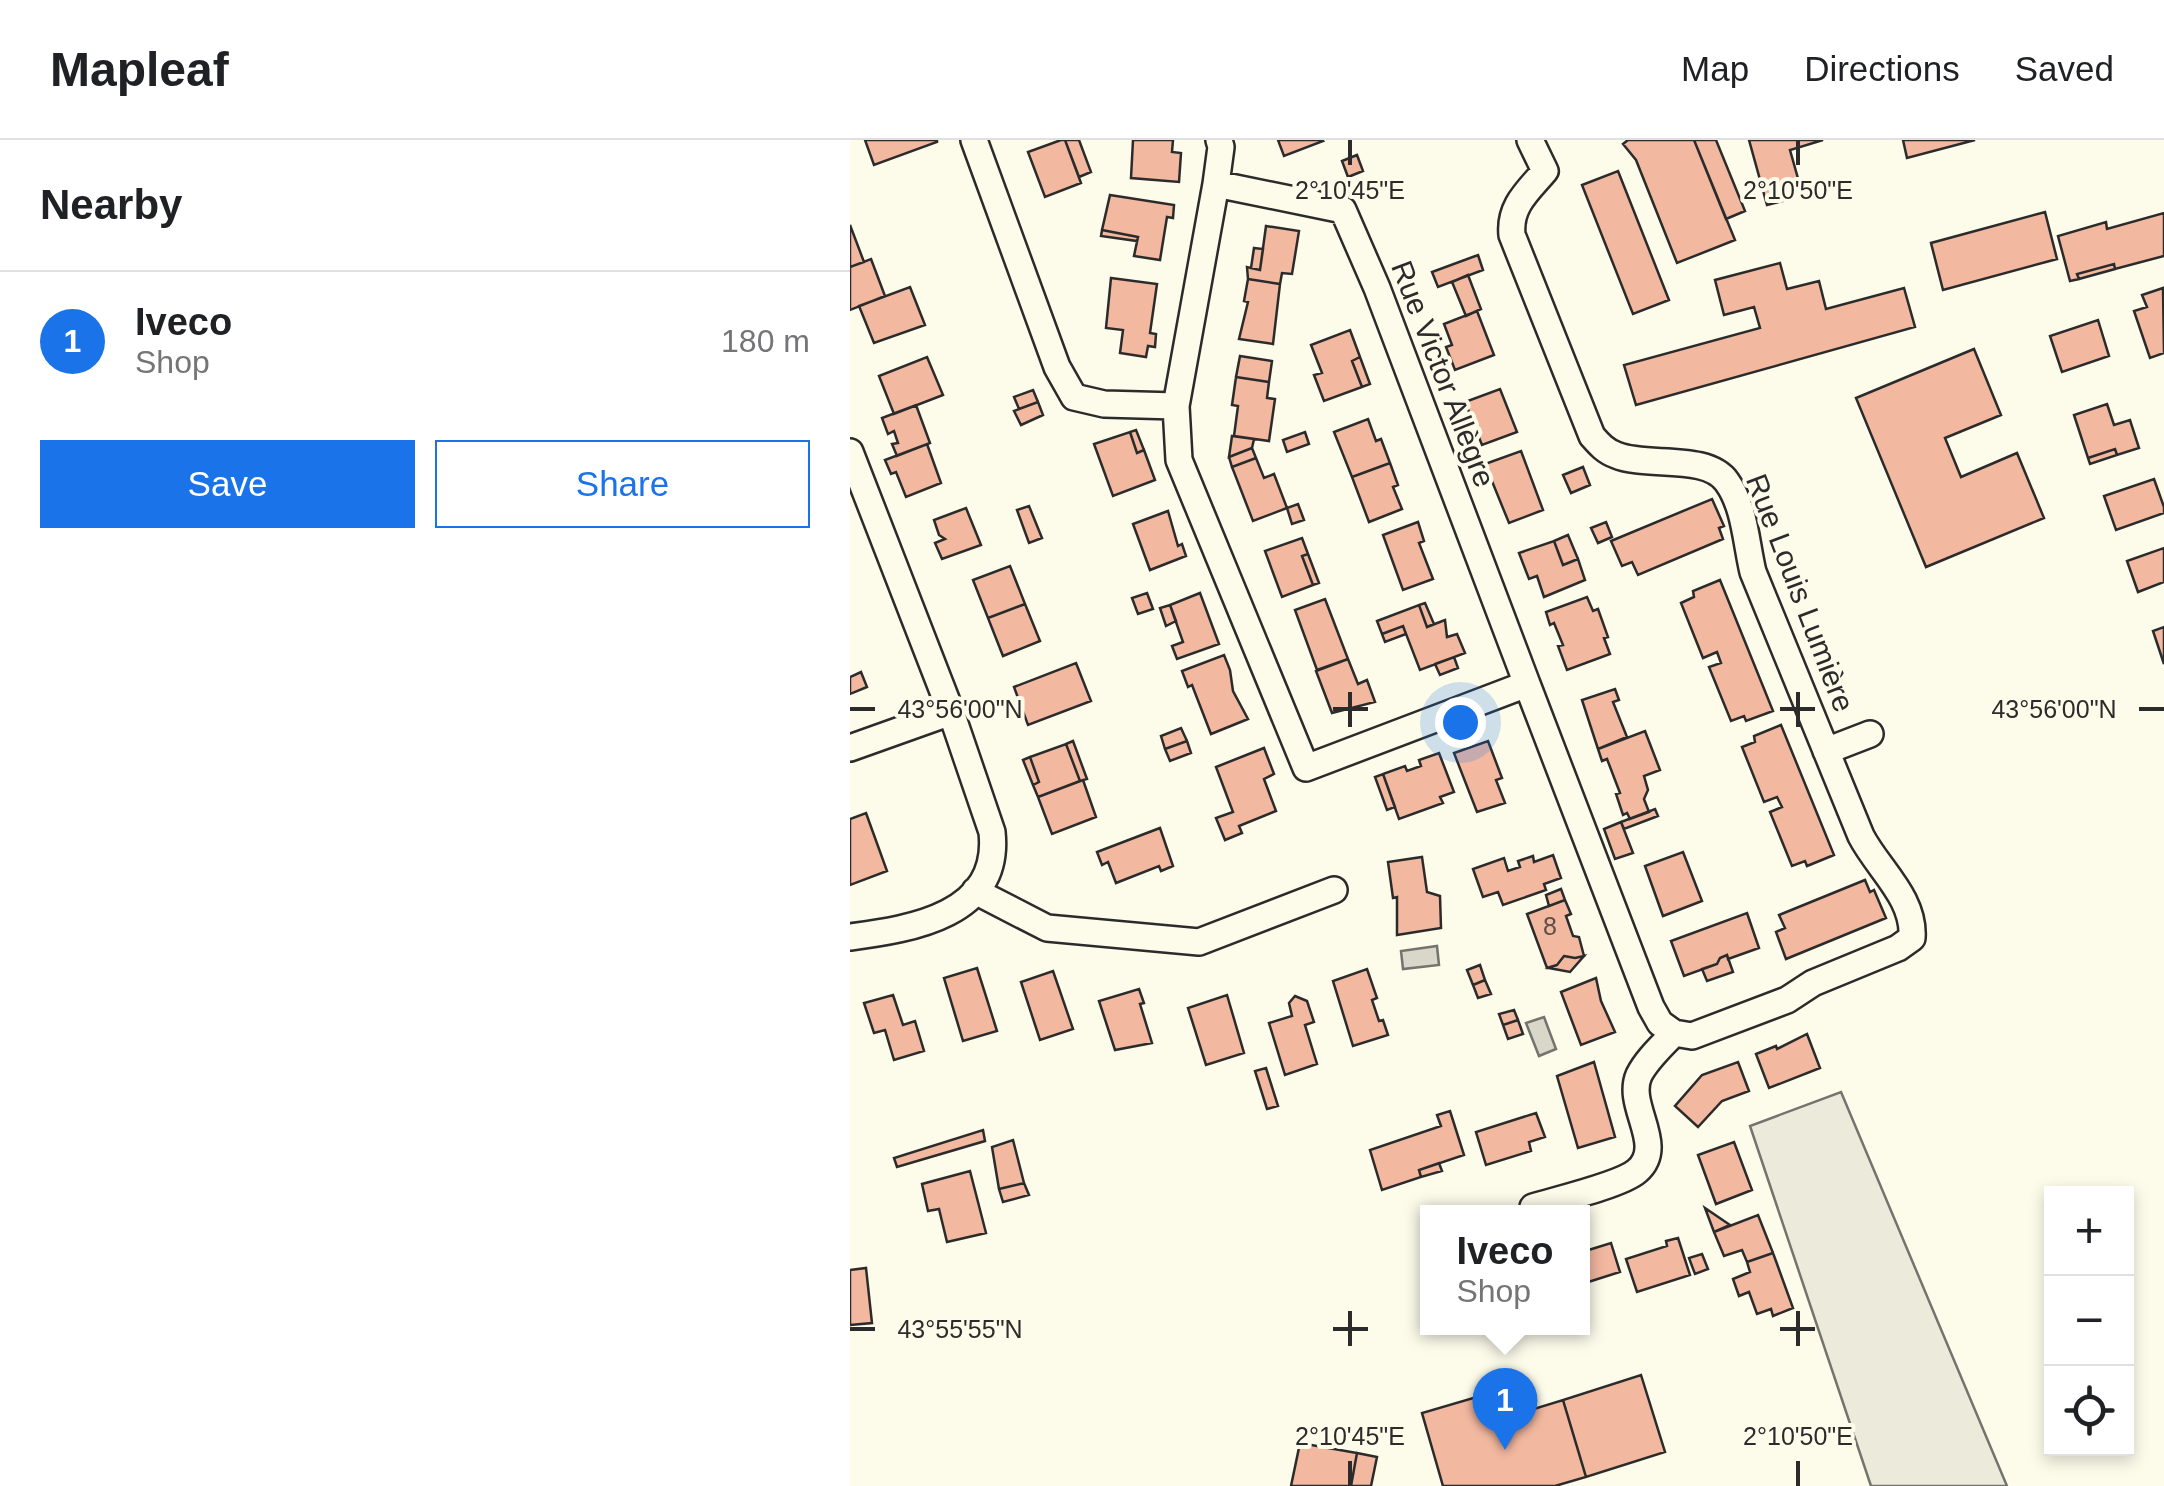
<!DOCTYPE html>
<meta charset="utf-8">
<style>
:root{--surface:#fff;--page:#f2f2f2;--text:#202124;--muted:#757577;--line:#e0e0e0;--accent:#1a73e8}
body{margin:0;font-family:Helvetica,sans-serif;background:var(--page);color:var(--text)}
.controls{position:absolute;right:30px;bottom:30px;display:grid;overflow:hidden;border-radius:0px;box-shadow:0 5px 15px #0003}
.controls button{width:90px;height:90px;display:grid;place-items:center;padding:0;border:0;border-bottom:2px solid var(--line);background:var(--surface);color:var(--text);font:50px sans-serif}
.you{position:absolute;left:610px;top:582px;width:35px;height:35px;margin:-25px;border:8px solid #fff;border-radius:50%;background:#1a73e8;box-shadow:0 0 0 15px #1a73e833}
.badge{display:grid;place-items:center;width:65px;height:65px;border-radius:50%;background:var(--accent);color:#fff;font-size:32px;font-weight:700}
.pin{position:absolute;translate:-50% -82px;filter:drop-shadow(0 2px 5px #0008)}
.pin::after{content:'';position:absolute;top:52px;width:35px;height:30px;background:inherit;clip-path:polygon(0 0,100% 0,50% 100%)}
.popup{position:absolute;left:570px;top:1065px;width:170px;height:130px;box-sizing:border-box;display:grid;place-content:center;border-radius:0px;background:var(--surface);filter:drop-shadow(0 2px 8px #0005);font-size:32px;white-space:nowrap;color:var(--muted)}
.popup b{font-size:38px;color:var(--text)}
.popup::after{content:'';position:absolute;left:50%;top:100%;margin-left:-20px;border:20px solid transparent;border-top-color:var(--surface)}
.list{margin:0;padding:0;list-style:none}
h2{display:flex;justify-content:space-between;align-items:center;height:130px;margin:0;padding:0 40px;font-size:42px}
h2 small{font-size:32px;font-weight:400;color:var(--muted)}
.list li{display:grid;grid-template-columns:65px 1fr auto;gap:30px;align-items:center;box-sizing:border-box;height:140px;padding:0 40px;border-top:2px solid var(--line)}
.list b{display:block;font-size:38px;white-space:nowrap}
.list p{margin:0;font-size:32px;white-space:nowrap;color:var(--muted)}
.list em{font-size:32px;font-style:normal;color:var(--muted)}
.actions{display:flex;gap:20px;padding:30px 40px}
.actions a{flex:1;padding:22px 0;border:2px solid var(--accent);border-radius:0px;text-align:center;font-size:35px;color:var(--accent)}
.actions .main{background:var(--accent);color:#fff}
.icon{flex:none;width:55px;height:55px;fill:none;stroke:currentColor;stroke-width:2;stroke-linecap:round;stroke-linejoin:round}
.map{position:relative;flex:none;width:1314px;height:1346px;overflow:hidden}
header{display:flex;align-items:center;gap:60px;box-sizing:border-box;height:140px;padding:0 50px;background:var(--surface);border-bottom:2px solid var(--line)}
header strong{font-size:48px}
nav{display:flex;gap:55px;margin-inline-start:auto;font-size:35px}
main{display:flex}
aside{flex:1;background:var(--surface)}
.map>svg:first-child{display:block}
.green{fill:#ecebdb;stroke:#74746e;stroke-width:2.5}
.water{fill:#d8d7c9;stroke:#74746e;stroke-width:2.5}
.building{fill:#f2b8a0;stroke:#2b2b2b;stroke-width:2.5}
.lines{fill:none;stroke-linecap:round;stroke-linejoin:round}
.street-casing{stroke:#2b2b2b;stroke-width:30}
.street{stroke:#fdfbea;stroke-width:25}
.ticks{fill:none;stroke:#2b2b2b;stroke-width:4}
.labels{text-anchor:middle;stroke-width:8;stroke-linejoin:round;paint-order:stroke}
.number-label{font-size:25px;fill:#5d4e48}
.street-label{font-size:30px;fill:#2b2b2b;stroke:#fdfbea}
.ticks-label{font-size:25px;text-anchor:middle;fill:#2b2b2b;stroke:#fdfbea;stroke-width:8;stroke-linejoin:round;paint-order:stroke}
</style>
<header>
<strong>Mapleaf</strong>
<nav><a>Map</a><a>Directions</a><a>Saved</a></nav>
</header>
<main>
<aside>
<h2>Nearby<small></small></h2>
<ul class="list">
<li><span class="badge">1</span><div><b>Iveco</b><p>Shop</p></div><em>180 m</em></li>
</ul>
<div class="actions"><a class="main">Save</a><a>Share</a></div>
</aside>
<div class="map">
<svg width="1314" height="1346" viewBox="0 0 1314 1346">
<rect width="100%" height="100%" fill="#fdfbea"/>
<!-- green -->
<path class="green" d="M991,952L1157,1346H1021L900,986Z"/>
<!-- water -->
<path class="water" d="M587,806L589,825L553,829L551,811Z
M694,877L706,909L689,916L676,883Z"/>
<!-- building -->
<path class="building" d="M15,0H87V2L24,25Z
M211,0H215L231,43L195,57L178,12Z
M215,0H229L241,32L229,37Z
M283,0H323L322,12L331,13L329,42L281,38Z
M428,0H472L473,1L434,16Z
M778,0H844L885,100L827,123L786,20L773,4Z
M844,0H866L895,71L876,79Z
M899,0H973L940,10L949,42L936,45L940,59L917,65Z
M1053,0H1125L1057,18Z
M507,15L513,31L498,37L492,21Z
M768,31L819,160L783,174L732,45Z
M260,55L324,65L323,78L317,77L310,120L284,116L288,97L252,90Z
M1195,72L1207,119L1093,150L1081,103Z
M1314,73V116L1265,129L1264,124L1227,134L1229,139L1220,141L1208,96L1256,82L1257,89Z
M0,85L14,122L0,127Z
M416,86L449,91L442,134L432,133L430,144L398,139L397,127L410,130Z
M252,90L288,97L287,101L251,96Z
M404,108L413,109L410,130L401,128Z
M628,115L633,130L588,147L582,132Z
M21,119L35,156L0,170V127Z
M930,123L937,149L969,141L976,169L1054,148L1065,187L786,265L774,225L910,188L904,167L874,175L865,140Z
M1264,124L1265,129L1229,139L1227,134Z
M618,135L631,169L616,176L602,142Z
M261,138L307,144L300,193L306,194L305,207L298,206L296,217L270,213L273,190L256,188Z
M398,139L430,144L423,204L389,199L398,162L394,161Z
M60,147L75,185L24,203L9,166Z
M1313,148L1314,213L1300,218L1284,171L1297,167L1292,155Z
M627,171L644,215L605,230L596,207L602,205L594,184Z
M1248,180L1259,216L1212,232L1200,196Z
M500,190L510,217L502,221L512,247L474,261L464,235L472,233L461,205Z
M1124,209L1151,275L1095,298L1111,337L1167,313L1194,378L1076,427L1006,258Z
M390,216L422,221L419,242L386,237Z
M77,217L93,255L44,274L29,236Z
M510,217L520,244L512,247L502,221Z
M386,237L419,242L417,258L425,259L419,301L384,296L388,266L382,265Z
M650,249L667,292L632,305L615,262Z
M183,250L188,262L169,269L164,257Z
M188,262L193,275L171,285L164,271Z
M1257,264L1264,285L1280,280L1289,308L1267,315L1265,309L1238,318L1224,275Z
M66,265L80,303L47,316L42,304L48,303L44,291L38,294L32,278Z
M518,279L526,301L531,299L540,323L502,337L484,292Z
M286,290L294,310L287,313L280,292Z
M280,292L287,313L294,310L305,340L263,356L244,304Z
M455,292L459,304L437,312L433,300Z
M382,296L404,299L402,308L379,317Z
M77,304L91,343L56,357L46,332L41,334L35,320Z
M402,308L406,318L382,327L379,317Z
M1265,309L1267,315L1240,324L1238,318Z
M671,311L693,370L659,383L635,324Z
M406,318L414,338L424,334L437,368L403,381L382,327Z
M540,323L548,345L543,347L552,369L519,382L502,337Z
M733,327L740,345L721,353L713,335Z
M1304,339L1314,367V373L1266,390L1254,356Z
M862,359L874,386L869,388L873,399L788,435L782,422L772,426L761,401Z
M448,364L454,380L442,384L437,368Z
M179,366L192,398L179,403L167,370Z
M116,368L131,405L92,419L85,403L95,399L89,395L84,380Z
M318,371L328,406L332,404L336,416L300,430L283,384Z
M568,382L574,401L569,403L583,439L553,450L533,395Z
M756,382L762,397L748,403L741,388Z
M718,395L728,419L713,425L704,401Z
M452,398L458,414L452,416L463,445L432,457L415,411Z
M704,401L713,425L728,419L735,440L694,457L687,436L679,439L669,413Z
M1314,408V442L1288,452L1277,421Z
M458,414L469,443L463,445L452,416Z
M160,426L175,464L138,478L123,440Z
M870,440L923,571L896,581L894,576L881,581L859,527L871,523L867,512L853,518L831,463L844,457L843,451Z
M297,453L303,469L288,474L282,458Z
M350,453L369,504L327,519L322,506L333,502L320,465Z
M737,457L743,471L748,469L758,497L754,498L760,514L717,530L708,506L713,505L704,483L700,485L696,472Z
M475,459L498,519L467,530L445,470Z
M575,463L584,484L577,487L569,465Z
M175,464L190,501L153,516L138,478Z
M320,465L326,481L316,486L310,468Z
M569,465L577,487L595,480L597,497L607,494L615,513L570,530L553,486L532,494L527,481Z
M553,486L556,494L535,502L532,494Z
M1314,487V524L1303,491Z
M374,515L380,530L383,551L398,579L361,594L342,545L338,547L332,531Z
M604,517L608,528L590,535L585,524Z
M498,519L508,544L517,540L525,562L482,573L466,531Z
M226,523L241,561L178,585L164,547Z
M11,532L17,547L0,554V537Z
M765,549L769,560L763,562L777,597L748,609L732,560Z
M931,585L984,715L957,726L955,721L942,726L920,672L932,667L927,657L914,662L892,607L905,602L904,596Z
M331,588L337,601L315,609L311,596Z
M795,591L810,630L794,636L798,650L794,659L799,672L780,679L777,673L773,675L766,654L770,653L757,619L752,621L748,609Z
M223,601L237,639L230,641L216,604Z
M337,601L341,613L320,621L315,609Z
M638,601L652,638L646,640L655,663L627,672L604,613Z
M216,604L230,641L188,657L183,645L189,642L180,617Z
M414,608L424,634L414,639L426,671L389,686L392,693L375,700L366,678L383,672L366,627Z
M589,613L604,652L590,657L593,663L549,679L533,634L555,626L557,631L571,626L569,620Z
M180,617L189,642L183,645L173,620Z
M533,634L545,667L537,670L525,637Z
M233,640L246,677L202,694L188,657Z
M805,669L808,676L774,689L771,682Z
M16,673L37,731L0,745V679Z
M771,682L783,713L765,719L754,689Z
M310,688L323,726L311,731L309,726L266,743L258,722L252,725L247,712Z
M833,712L852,761L813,776L795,726Z
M703,715L711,738L694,744L696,750L653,765L648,752L633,757L623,729L654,718L658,731L670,727L668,721L683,716L684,722Z
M572,717L577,752L590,756L591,788L547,795V757L543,758L538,722Z
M1015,740L1020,752L1024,750L1036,778L936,819L926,792L935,788L929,775Z
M711,749L715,760L699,766L696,755Z
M715,760L721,774L716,776L723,796L729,797L734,816L725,818L714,816L707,825L697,828L677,774Z
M897,773L909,808L878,819L877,815L870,818L867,824L834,836L821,801Z
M877,815L883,832L857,841L852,829L867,824L870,818Z
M714,816L725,818L734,816L720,832L699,828L707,825Z
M630,825L635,840L623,845L617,830Z
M127,828L147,891L113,901L94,838Z
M517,829L527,858L522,860L529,881L533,880L538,895L503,906L483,841Z
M203,831L223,889L190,900L171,842Z
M746,838L751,861L765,892L731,905L711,852Z
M635,840L641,854L628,858L623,845Z
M289,849L294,863L290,864L302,903L265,910L249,861Z
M43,855L53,885L65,881L74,911L44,920L35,890L24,893L14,863Z
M377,855L394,913L356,925L338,868Z
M445,856L457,861L464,882L455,885L467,924L435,935L419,883L442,876L439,863Z
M664,870L668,880L653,885L649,874Z
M668,880L673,894L658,899L653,885Z
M957,894L970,928L919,948L906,914L926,906L927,909Z
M744,922L765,997L728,1008L707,936Z
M888,922L899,951L872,961L848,987L825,966L852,935Z
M416,928L428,966L417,969L405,931Z
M600,971L614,1015L569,1030L571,1037L532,1050L520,1010L591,986L587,975Z
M686,973L695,997L679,1002L681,1011L636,1025L626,992Z
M133,990L135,1001L47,1027L44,1018Z
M163,1000L174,1043L149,1049L142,1007Z
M884,1002L902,1050L866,1064L848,1015Z
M589,1023L592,1031L571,1037L569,1030Z
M120,1031L136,1093L97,1102L89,1069L78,1071L72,1044Z
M174,1043L179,1055L153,1062L149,1049Z
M855,1068L880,1085L864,1092Z
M908,1075L923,1113L897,1122L892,1110L874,1116L864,1092Z
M828,1098L840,1135L787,1152L776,1119L817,1106L816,1101Z
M761,1103L770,1132L732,1144V1112Z
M923,1113L943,1168L923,1176L921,1169L907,1174L899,1152L889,1156L883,1139L900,1132L897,1122Z
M852,1114L858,1129L845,1134L839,1118Z
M16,1128L22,1183L0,1185V1130Z
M791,1235L815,1312L736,1337L713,1260Z
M630,1256L638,1283L713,1260L736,1337L705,1346H593L572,1273Z
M450,1303L507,1313L501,1346H441Z
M507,1313L527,1317L521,1346H501Z"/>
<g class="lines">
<defs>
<path id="street" d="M124,0L207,227L224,257L254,264L326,266
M366,44L493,70L527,148L677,544L456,628L329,320L326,266L366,44L371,7L369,0
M0,312L101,572L142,692C151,775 62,789 0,797
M677,544L801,867L810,883L824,893L842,896L937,860L963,843L1048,808L1062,798C1065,758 1028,729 1011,696L903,432C896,403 895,367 877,342C857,313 796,328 766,315C755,311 749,304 742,296L662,95C659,66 678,51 695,31L680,0
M0,608L101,572
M976,611L1020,594
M125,751L197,788L349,802L484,750
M683,1067C706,1060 771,1045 787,1031C817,1005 775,966 789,935C797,919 813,905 824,893"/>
</defs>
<!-- street casing -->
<use href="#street" class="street-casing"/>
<!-- street -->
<use href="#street" class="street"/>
</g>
<!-- ticks -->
<path class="ticks" d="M500,0V25M948,0V25M500,552V587M948,552V587M0,569H25M483,569H518M930,569H965M1289,569H1314M500,1171V1206M948,1171V1206M0,1189H25M483,1189H518M930,1189H965M500,1321V1346M948,1321V1346"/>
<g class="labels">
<!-- number labels -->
<g class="number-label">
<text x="700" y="795">8</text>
</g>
<!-- street labels -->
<g class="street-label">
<text transform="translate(593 234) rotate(69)" y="10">Rue Victor Allègre</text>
<text transform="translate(950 453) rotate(69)" y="10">Rue Louis Lumière</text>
</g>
</g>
<g class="ticks-label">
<text x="500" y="59">2°10'45"E</text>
<text x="948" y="59">2°10'50"E</text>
<text x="110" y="578">43°56'00"N</text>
<text x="1204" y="578">43°56'00"N</text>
<text x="110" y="1198">43°55'55"N</text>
<text x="500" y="1305">2°10'45"E</text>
<text x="948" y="1305">2°10'50"E</text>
</g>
</svg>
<div class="controls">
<button>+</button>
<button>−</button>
<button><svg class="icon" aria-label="locate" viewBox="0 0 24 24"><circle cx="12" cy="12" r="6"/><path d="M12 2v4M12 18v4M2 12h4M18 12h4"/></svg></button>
</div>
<div class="you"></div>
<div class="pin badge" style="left:655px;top:1310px">1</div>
<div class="popup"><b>Iveco</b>Shop</div>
</div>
</main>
